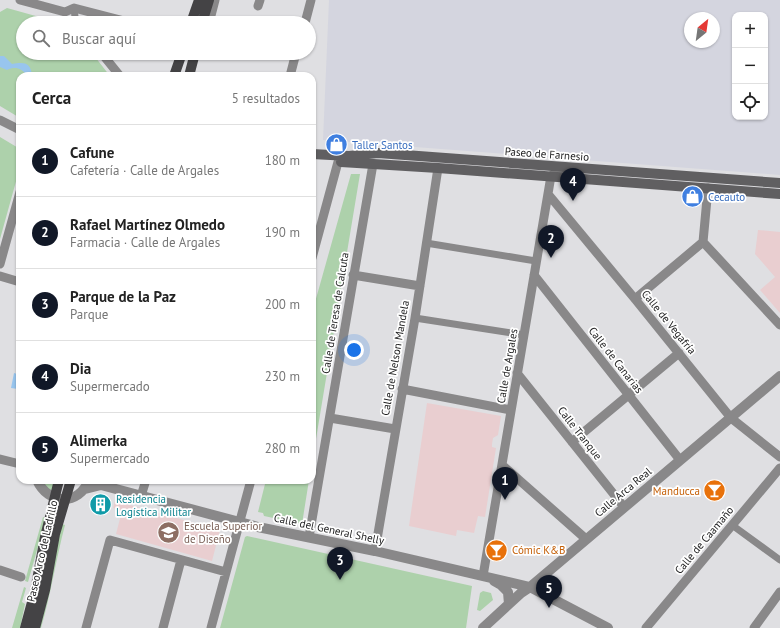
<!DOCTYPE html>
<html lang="es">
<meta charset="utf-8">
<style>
:root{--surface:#fff;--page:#f6f6f6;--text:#222;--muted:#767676;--line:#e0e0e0;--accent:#111827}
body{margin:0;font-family:"PT Sans",sans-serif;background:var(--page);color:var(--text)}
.controls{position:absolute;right:12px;top:12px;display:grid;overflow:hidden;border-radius:8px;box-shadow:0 1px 3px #0004}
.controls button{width:36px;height:36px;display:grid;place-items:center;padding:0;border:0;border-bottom:1px solid var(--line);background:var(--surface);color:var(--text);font:20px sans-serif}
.compass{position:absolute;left:684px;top:12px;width:36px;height:36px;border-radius:50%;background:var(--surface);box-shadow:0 1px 3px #0004;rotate:29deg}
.you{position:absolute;left:354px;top:350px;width:14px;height:14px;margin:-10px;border:3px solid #fff;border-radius:50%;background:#1a73e8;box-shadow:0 0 0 6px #1a73e833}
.badge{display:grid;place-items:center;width:26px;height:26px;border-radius:50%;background:var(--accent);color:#fff;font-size:13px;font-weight:700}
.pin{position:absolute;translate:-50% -33px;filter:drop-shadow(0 1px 2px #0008)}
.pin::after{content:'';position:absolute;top:21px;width:14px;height:12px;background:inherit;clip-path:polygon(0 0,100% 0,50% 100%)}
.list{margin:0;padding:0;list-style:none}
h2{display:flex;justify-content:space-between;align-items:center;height:52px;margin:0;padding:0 16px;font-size:17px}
h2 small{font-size:13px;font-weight:400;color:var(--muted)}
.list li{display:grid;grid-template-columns:26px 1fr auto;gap:12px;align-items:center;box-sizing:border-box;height:72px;padding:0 16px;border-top:1px solid var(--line)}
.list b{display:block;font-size:15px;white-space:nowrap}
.list p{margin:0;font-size:13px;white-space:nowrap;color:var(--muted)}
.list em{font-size:13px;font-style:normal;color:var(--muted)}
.icon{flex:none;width:22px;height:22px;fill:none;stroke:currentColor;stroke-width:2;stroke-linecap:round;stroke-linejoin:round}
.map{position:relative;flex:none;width:780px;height:628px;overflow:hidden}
.search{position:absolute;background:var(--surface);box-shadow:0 1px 3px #0004;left:16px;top:16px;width:300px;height:44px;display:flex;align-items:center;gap:10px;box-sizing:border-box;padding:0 14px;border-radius:22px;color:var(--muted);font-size:15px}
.panel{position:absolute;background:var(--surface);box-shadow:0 1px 3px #0004;left:16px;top:72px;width:300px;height:412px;border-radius:12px}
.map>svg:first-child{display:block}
.built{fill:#d4d5df;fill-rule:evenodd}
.education{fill:#e9ced0}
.green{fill:#add1ab}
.water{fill:#98c5ee}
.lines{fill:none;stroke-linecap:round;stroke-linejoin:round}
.pedestrian{stroke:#898889;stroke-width:7}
.minor{stroke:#898889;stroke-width:9}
.tertiary{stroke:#898889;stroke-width:10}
.secondary{stroke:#605f61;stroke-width:10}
.primary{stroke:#444345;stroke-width:10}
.labels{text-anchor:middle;stroke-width:3.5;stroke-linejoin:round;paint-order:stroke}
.shop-label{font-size:11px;fill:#366cbe;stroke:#fff;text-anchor:start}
.street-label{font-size:11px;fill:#212122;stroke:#fff}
.food-label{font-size:11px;fill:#c56008;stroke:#fff;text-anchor:end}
.culture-label{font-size:11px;fill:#0d838f;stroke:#fff;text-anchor:start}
.education-label{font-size:11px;fill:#785e54;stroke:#fff;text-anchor:start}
</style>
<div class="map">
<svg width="780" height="628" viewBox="0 0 780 628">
<rect width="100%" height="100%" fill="#dfdfe2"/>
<!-- built -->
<path class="built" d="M329,0H780V175L323,140ZM735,15H765V117H735ZM690,18H714V42H690Z"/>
<!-- education -->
<path class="education" d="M758,230L780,232V313L760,290L775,277L755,254Z
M427,403L501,416L498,435L493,438L492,444V447L496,448L485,517L478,516L474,533L457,530L456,536L409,526Z
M115,501L220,530L212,561L116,534L122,511L113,508Z"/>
<!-- green -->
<path class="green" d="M7,8L61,23H23V53H92L110,76H20V118L0,106V12Z
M0,137L20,149V167L0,239Z
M351,174H360L312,463V313Z
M43,480H55L53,490L50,491L46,488Z
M266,480H309L302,524L264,516L263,513L258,512Z
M43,517L46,518L28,582L25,581Z
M62,524L65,525C56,559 51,594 41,628H39L59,536Z
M247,536L472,586L466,628H220L245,537Z
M24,587L26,588L22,602L25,604L20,628H12Z
M483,591L491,593L493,600L480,611L477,610L480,593Z"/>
<!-- water -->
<path class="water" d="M0,56H4L12,64C24,62 31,62 32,76H27C22,68 15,66 7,70L0,67Z
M14,373L20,375L18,389L11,388Z"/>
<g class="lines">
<!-- pedestrian -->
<path class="pedestrian" d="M74,8L75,17L79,23
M426,243L536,261
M415,318L524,335
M732,525L780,560"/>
<!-- minor -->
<path class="minor" d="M20,0L65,12L74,8L132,23
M258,6L260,0
M209,23L215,0
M305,23L311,0
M103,55L120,76
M290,76L296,53
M0,120L20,130
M708,188L703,242L780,325
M548,194L635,299L731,418L780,457
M312,258L338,162
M0,264L20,192
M353,275L420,286
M534,275L680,460
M0,276L20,282
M635,299L703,242
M517,373L624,507
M402,389L511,410
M330,418L395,429
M572,442L679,353
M0,459L20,464
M502,465L586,539
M141,496L146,480
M309,537L373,164
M375,551L415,318L438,168
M0,570L21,577
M483,576L551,176L564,167
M86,628L110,540L226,572
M163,628L181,560
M211,628L251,480
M646,628L780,468
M754,628L780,592"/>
<!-- tertiary -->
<path class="tertiary" d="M37,480C48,505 79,506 89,480
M85,489L101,485L258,527L375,551L530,587L608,628
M494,581L501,585L508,592L509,604
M483,628L521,593L530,587L780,376"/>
<!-- secondary -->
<path class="secondary" d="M312,154L349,156L378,153L780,183
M341,162L438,168L780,194"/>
<!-- primary -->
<path class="primary" d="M191,23L199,0
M202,23L209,0
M174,76L182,53
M189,76L195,53
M25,628L35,591L45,537L59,480
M35,628L45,590L55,534L71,480"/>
</g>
<!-- icons -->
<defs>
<symbol id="shop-disc" viewBox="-11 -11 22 22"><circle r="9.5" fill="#3f7fe0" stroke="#fff"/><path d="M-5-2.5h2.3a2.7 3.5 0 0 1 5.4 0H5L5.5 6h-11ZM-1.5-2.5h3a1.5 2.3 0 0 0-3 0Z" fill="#fff"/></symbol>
<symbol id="bar-disc" viewBox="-11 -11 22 22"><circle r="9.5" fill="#e8710a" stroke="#fff"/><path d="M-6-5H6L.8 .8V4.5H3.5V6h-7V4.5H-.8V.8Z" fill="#fff"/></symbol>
<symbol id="building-disc" viewBox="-11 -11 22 22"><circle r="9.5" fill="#0f9aa8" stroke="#fff"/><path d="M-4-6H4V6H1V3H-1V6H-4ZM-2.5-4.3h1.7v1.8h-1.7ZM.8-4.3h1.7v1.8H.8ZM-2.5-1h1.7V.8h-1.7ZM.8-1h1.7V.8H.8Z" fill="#fff"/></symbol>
<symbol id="university-disc" viewBox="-11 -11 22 22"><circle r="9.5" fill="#8d6e63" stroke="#fff"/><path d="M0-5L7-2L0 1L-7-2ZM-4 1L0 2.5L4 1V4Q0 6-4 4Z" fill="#fff"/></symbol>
</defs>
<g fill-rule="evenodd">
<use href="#shop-disc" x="324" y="132" width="25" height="25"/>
<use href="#shop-disc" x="680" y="184" width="25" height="25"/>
<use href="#bar-disc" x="702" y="478" width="25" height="25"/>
<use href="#building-disc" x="88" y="492" width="25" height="25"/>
<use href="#university-disc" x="156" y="520" width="25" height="25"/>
<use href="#bar-disc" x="484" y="538" width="25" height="25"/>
</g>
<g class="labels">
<!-- shop labels -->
<g class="shop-label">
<text x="352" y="149">Taller Santos</text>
<text x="708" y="201">Cecauto</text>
</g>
<!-- street labels -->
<g class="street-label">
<text transform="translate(547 154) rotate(4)" y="4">Paseo de Farnesio</text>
<text transform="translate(335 313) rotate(-81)" y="4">Calle de Teresa de Calcuta</text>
<text transform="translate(669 322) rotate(51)" y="4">Calle de Vegafría</text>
<text transform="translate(395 358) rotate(-80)" y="4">Calle de Nelson Mandela</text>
<text transform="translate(616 360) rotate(52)" y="4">Calle de Canarias</text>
<text transform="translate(507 366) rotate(-80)" y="4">Calle de Argales</text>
<text transform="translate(580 433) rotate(52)" y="4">Calle Tranque</text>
<text transform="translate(623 492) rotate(-40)" y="4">Calle Arca Real</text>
<text transform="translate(329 529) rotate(12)" y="4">Calle del General Shelly</text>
<text transform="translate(704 540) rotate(-50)" y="4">Calle de Caamaño</text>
<text transform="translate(42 551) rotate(-77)" y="4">Paseo Arco de Ladrillo</text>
</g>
<!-- food labels -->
<g class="food-label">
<text x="700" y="495">Manducca</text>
<text x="512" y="554" text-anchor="start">Cómic K&amp;B</text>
</g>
<!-- culture labels -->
<g class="culture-label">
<text x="116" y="503">Residencia<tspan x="116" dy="13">Logística Militar</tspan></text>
</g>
<!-- education labels -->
<g class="education-label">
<text x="184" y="530">Escuela Superior<tspan x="184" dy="13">de Diseño</tspan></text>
</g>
</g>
</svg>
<div class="controls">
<button>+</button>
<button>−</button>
<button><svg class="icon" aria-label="locate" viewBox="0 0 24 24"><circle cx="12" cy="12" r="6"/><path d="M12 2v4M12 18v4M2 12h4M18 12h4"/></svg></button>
</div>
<svg class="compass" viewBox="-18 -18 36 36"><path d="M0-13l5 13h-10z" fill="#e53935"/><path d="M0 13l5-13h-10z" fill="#767676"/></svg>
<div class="you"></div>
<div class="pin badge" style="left:505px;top:500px">1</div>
<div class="pin badge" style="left:551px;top:258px">2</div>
<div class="pin badge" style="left:340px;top:580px">3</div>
<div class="pin badge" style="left:573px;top:201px">4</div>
<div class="pin badge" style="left:549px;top:608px">5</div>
<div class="search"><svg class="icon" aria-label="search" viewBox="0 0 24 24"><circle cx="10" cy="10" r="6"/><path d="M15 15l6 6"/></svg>Buscar aquí</div>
<section class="panel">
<h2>Cerca<small>5 resultados</small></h2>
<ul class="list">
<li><span class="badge">1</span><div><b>Cafune</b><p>Cafetería · Calle de Argales</p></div><em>180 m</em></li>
<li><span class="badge">2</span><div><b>Rafael Martínez Olmedo</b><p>Farmacia · Calle de Argales</p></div><em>190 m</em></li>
<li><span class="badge">3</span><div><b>Parque de la Paz</b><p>Parque</p></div><em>200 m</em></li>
<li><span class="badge">4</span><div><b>Dia</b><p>Supermercado</p></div><em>230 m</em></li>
<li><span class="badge">5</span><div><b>Alimerka</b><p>Supermercado</p></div><em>280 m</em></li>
</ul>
</section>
</div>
